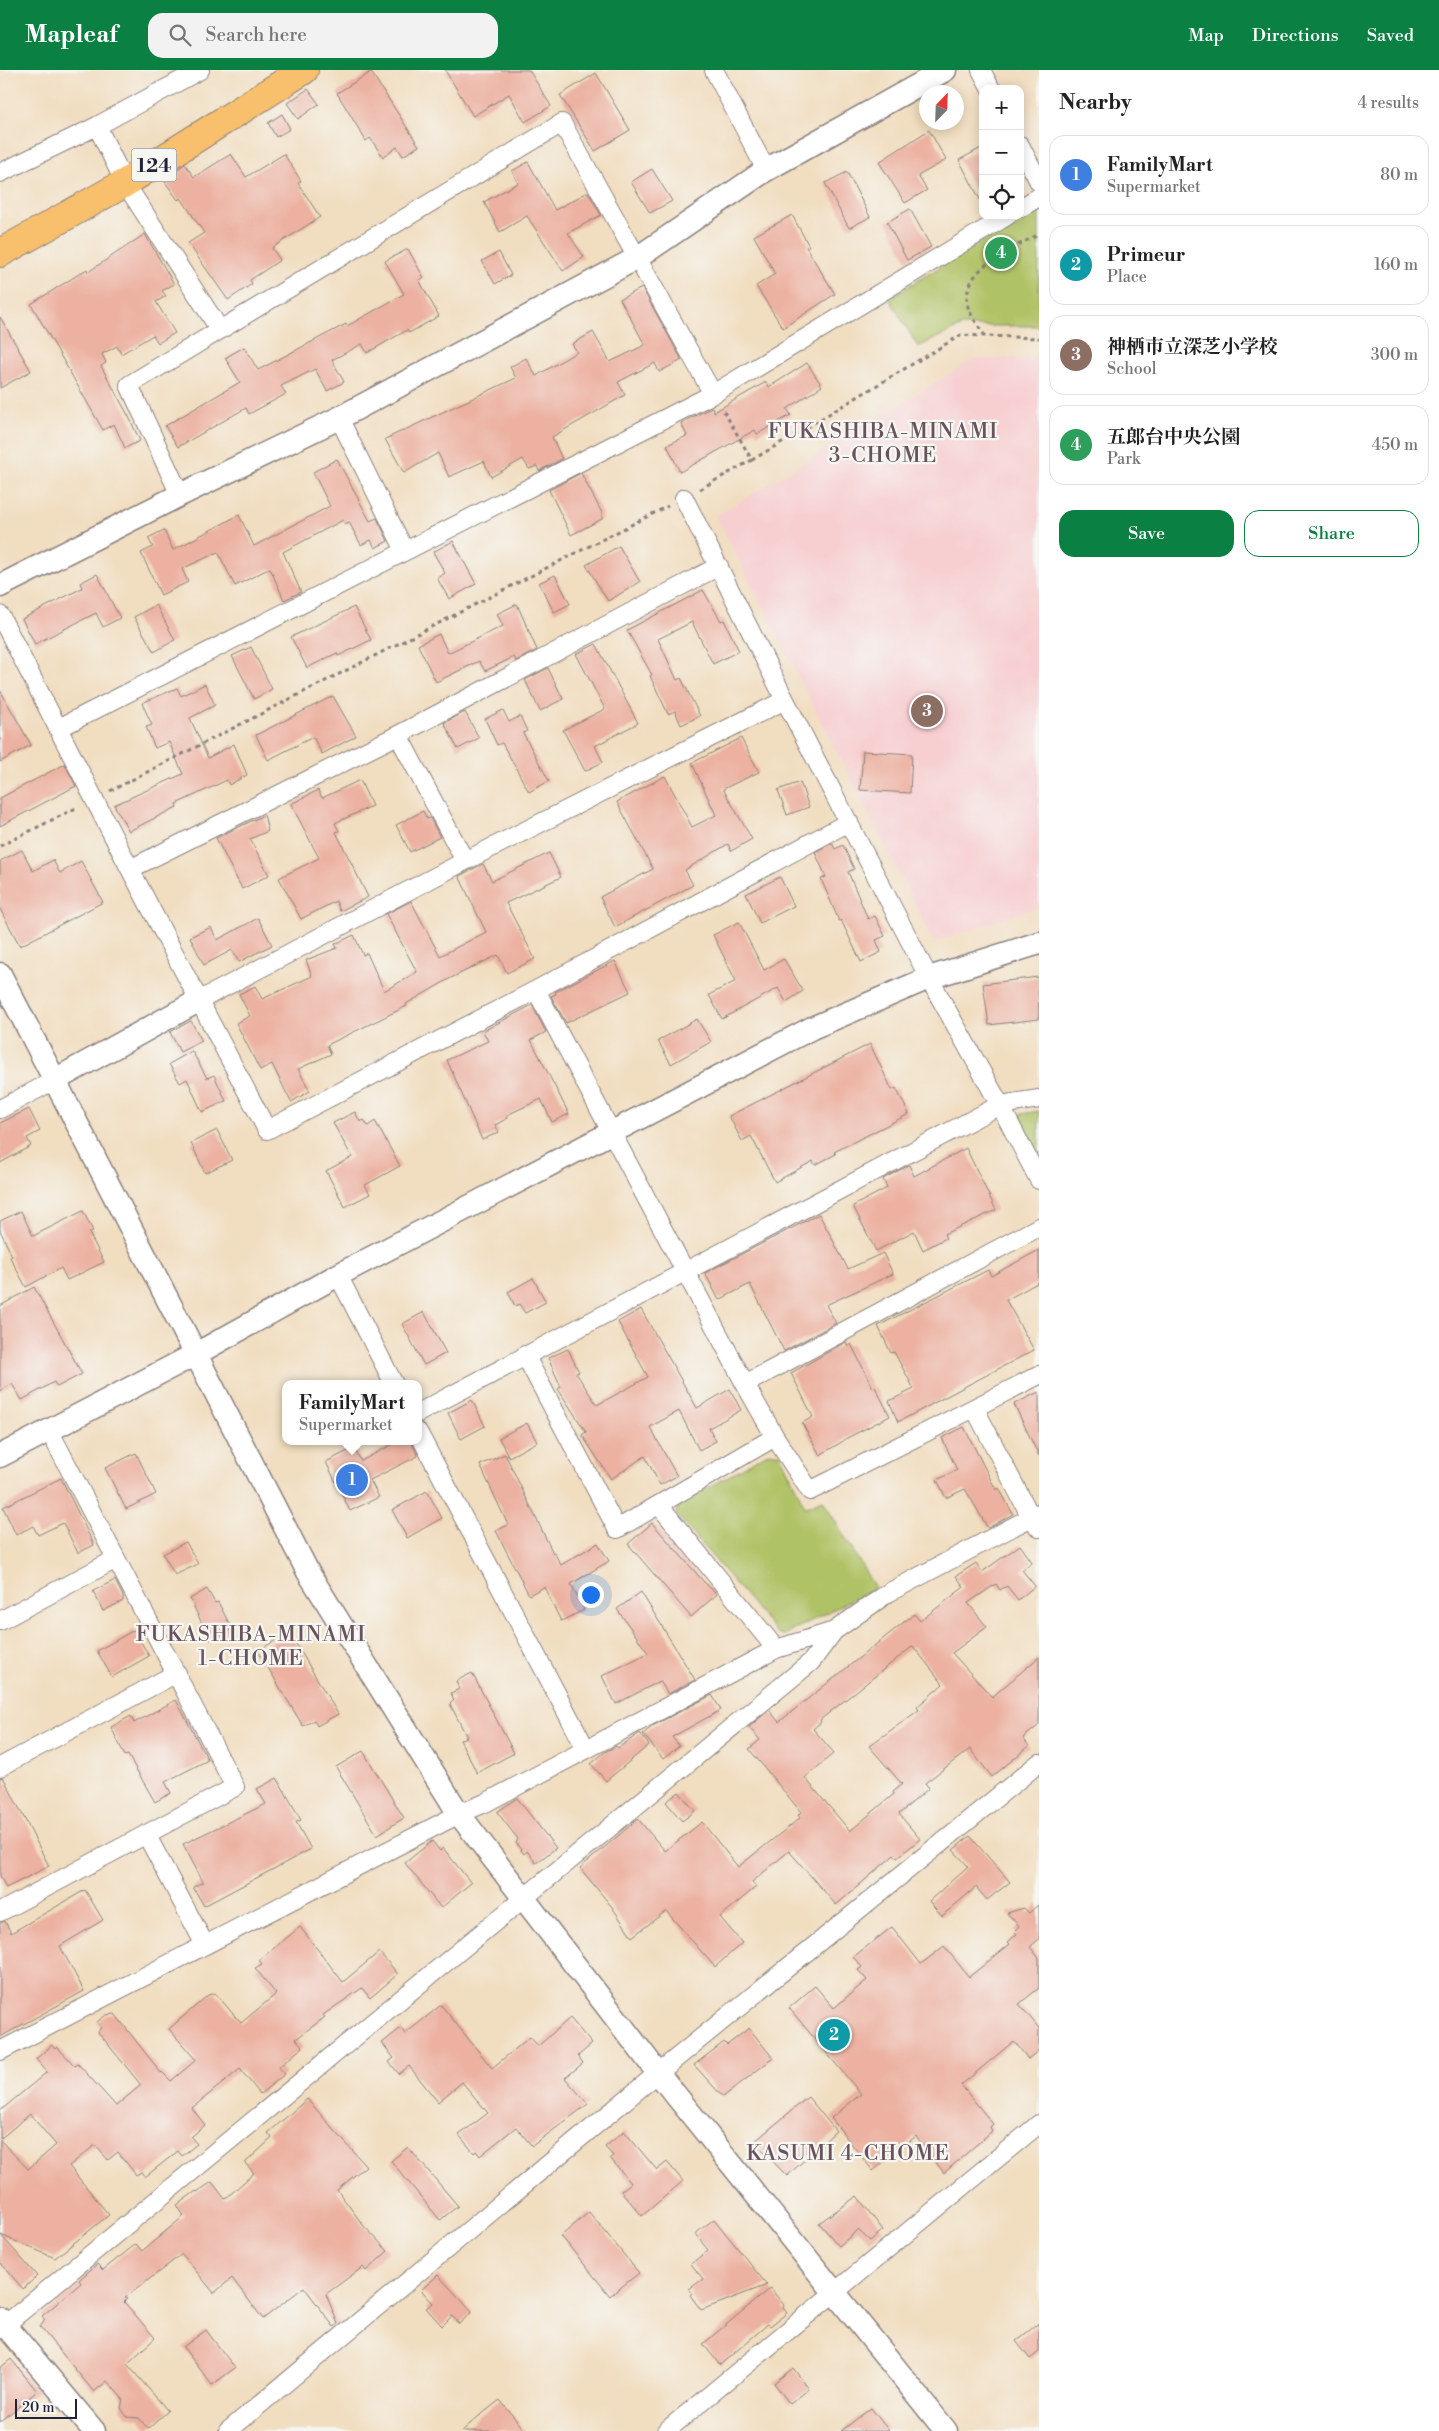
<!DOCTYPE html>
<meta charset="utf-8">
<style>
:root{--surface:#fff;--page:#f2f2f2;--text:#222;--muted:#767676;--line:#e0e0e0;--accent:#0b8043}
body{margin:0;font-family:"Libre Bodoni","Noto Serif JP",serif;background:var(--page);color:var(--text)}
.controls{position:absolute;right:15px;top:15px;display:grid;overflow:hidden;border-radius:10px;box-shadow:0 2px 12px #0003}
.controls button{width:45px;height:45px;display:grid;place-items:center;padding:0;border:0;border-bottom:1px solid var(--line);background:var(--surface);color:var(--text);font:25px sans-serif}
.compass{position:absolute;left:919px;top:15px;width:45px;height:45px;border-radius:50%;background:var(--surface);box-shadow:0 2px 12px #0003;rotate:23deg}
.scale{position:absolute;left:15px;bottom:12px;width:62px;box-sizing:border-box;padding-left:5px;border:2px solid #22223b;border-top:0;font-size:14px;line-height:18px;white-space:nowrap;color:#22223b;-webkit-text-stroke:4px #f6f6f2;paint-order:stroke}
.you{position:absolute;left:590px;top:1524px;width:18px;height:18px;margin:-12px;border:4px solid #fff;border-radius:50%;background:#1a73e8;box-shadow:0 0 0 8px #1a73e833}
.badge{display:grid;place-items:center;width:32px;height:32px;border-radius:50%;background:var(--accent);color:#fff;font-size:16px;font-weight:700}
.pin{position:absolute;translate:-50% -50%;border:2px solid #fff;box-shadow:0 1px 5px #0006}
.popup{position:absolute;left:282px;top:1310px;width:140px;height:65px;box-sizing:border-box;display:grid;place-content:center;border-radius:10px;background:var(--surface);filter:drop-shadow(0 1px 4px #0005);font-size:16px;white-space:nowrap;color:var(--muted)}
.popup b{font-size:19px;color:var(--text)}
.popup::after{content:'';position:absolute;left:50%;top:100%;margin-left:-10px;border:10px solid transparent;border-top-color:var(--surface)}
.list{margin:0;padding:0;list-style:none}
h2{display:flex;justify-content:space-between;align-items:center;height:65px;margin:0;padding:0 20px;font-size:21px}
h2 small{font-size:16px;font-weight:400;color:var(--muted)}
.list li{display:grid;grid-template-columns:32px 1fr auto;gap:15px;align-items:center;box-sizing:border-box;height:80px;margin:0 10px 10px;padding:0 10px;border:1px solid var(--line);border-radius:15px}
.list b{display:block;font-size:19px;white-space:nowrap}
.list p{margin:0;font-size:16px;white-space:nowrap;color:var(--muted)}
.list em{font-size:16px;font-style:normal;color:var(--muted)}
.actions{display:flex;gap:10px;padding:15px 20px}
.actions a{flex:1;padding:11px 0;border:1px solid var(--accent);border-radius:15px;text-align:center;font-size:18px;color:var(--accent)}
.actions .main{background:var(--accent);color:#fff}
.icon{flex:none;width:28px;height:28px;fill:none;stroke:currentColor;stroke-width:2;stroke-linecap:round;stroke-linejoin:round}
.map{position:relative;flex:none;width:1039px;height:2361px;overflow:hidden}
header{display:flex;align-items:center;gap:30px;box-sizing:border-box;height:70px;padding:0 25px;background:var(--accent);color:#fff}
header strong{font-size:24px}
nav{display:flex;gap:28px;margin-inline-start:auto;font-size:18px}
.search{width:350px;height:45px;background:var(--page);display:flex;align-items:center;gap:12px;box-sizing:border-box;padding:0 18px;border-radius:15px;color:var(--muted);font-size:19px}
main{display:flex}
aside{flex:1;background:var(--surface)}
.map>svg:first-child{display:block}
.built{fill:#f7cfd1}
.green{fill:#b0c266;stroke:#697250}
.building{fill:#ecb1a0;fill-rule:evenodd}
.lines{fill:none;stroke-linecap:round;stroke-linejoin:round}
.minor-casing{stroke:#8a807d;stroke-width:20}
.tertiary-casing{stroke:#8a807d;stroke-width:25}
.trunk-casing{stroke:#8a807d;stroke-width:30}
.path{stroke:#8a807d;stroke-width:3;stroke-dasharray:4 4;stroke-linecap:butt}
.minor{stroke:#fff;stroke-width:18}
.tertiary{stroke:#fff;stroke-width:22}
.trunk{stroke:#f8bf6c;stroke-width:28}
.labels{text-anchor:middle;stroke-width:4.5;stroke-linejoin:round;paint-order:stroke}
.shield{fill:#f6f6f2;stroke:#626272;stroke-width:1}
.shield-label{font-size:19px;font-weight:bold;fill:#22223b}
.neighbourhood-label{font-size:21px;letter-spacing:1px;fill:#69545e;stroke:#f6f6f2}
</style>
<header>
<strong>Mapleaf</strong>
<div class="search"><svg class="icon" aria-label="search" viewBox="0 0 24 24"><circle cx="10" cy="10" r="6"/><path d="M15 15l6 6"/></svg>Search here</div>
<nav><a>Map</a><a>Directions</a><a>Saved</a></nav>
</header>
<main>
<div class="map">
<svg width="1039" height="2361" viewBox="0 0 1039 2361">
<rect width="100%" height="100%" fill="#f6f6f2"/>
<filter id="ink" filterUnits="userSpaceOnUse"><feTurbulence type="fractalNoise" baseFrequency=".02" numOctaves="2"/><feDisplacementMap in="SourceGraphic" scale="10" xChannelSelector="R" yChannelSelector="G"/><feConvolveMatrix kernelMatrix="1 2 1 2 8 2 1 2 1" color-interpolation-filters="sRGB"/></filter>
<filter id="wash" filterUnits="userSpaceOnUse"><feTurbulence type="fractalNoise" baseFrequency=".0096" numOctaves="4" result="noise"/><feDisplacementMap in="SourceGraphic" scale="20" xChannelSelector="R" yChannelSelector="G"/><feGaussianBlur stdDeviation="1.12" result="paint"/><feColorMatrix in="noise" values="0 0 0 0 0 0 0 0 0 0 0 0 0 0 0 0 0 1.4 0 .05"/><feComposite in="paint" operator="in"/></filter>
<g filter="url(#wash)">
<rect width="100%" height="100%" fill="#f1ddbf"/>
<!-- built -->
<path class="built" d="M1039,287V837L934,872L716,446L974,289Z"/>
<!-- green -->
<path class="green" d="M1039,137V256H962L918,277L889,228Z
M1039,1041V1093L1018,1055L1021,1044Z
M769,1382L780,1384L805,1437L823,1430L875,1518L784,1565L777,1563L676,1444L678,1436Z"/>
<g id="blocks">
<!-- building -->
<path class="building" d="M445,0H529L551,36L525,52L509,24L473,46Z
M371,2L419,76L403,86L397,77L383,87L370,68L366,71L337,23Z
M596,3L630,60L595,81L560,25Z
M308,19L319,34L298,49L287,33Z
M282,44L290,59L276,67L268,53Z
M929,60L946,90L918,106L927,120L905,133L879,92Z
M983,77V135L959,90Z
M231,84L246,107L284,84L301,111L298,113L320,147L272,178L280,190L250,210L252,214L228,230L188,173L204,163L181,128L178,130L163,109L185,94L194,107Z
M528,92L555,140L588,122L601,145L568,163L584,187L563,201L527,146L500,162L484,132L518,113L512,101Z
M652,99L672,131L650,143L631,112Z
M847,102L870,147L849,158L825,113Z
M910,139L931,177L907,190L887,152Z
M792,145L809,176L806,177L835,224L783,258L756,216L775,204L754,166Z
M145,164L174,214L162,221L166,226L156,232L175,263L158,273L153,265L121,284L117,276L102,284L106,293L101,296L129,347L140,371L125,378L114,354L103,360L31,234L87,199L88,202Z
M408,179L424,208L419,210L439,246L409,263L407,260L367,283L362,274L332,290L344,312L327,321L315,299L281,316L286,324L249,344L246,338L178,377L165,356L240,312L225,288L244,277L258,300L346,254L347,256L404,224L385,191Z
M499,182L511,205L495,214L482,191Z
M642,218L682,290L659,302L655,293L618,312L625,325L552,367L562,389L539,401L537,396L529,399L523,389L491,407L484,391L449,407L438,383L404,403L385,369L516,308L510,297L526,288L536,306L577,282L572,274L593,262L610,292L645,275L620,229Z
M0,247L31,301L0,318Z
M807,293L822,316L787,339L791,345L757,364L755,360L680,402L667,375L687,366L681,353L712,337L714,342L766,312L769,317Z
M337,389L370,451L377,448L388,471L375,478L371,470L361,475L349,452L345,454L343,450L283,482L301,522L284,530L270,498L235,516L218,482L182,499L188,512L161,525L141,483L153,477L148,468L164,460L173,480L239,445L254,476L330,436L313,402Z
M581,403L602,443V449L571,465L549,420Z
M453,471L476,514L449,529L437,508L445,503L433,482Z
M619,476L640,512L608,531L586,495Z
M97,504L120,548L103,557L96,543L35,574L22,549L82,518L80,513Z
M555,505L570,534L554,542L539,513Z
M703,520L721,551L724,550L739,581L713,594L692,552L658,569L677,610L681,608L700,646L681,655L675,641L668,644L650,606L652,605L627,560Z
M517,534L537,580L516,591L514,587L485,601L479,591L436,612L418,575L439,564L448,583L503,556L497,544Z
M156,535L175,570L154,582L134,547Z
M354,537L371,570L338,586L337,583L307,598L291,567Z
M596,574L638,653L595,676L603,692L585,701L563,660L605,639L576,584Z
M251,577L272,619L254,629L232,586Z
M548,598L563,629L540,641L525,610Z
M205,614L215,635L190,648L208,688L234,674L247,705L229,715L227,710L176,734L177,737L129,761L114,735L183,704L169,672L155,678L146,657L152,655L142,633L177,618L181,626Z
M0,620L31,675L0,692Z
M333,626L356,666L322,684L313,667L268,690L256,665Z
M503,640L509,652L520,646L527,661L523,663L549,711L529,722L502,673L497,675L485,649Z
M465,642L479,668L458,679L444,653Z
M741,668L759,702L723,719L752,769L731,781L728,774L685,800L693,815L615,857L600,827L653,799L617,732L665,706L692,757L716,745L692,693Z
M863,681L912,684L910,723L860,720Z
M65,694L76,716L0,756V728Z
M360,710L372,736L335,753L339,761L336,762L368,827L340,841L336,831L301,849L279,808L319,788L291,734L318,720L322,728Z
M800,712L809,737L787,745L778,720Z
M423,741L427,749L430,748L440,767L410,782L396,755Z
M264,745L268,761L250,769L269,805L242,819L216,768Z
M832,773L835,779L843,775L854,799L848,802L868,849L875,846L885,866L876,870L881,882L861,892L841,850L839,851L821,809L826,807L815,782Z
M22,780L33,801L53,790L60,803L81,791L103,832L20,876L0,839V791Z
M549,783L561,807L506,833L535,889L507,903L498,885L451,908L406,934L407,936L327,975L331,984L298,999L310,1021L291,1032L272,994L260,1000L236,953L250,946L239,924L255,916L262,929L312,906L306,890L337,878L335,874L354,865L363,885L367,883L384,921L417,902L386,844L411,831L440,886L486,862L459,806L483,794L492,811Z
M780,807L794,836L760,853L746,824Z
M258,848L272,875L239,892L232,880L204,895L190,867L211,857L217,870Z
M739,852L764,900L784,889L803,921L786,932L778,918L722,949L709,925L736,911L713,865Z
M615,891L630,922L566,953L551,926L556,924L555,922Z
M1038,907L1039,949L989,955L983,914Z
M532,935L546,962L531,970L569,1044L552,1052L541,1029L507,1045L508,1048L495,1055L499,1062L482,1070L447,990L488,971L483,961Z
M697,949L711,972L671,994L658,971Z
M191,951L202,971L180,982L170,962Z
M870,974L892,1020L896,1018L909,1044L834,1082L836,1084L815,1095L813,1091L775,1112L751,1066L742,1071L729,1046Z
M192,981L207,1008L214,1005L226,1031L202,1042L187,1009L180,1013L169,994Z
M29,1039L40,1061L27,1068L31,1076L0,1093V1053Z
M355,1042L360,1052L364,1050L368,1056L375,1051L400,1096L365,1115L370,1124L345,1137L326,1101L352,1087L333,1053Z
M217,1060L232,1090L205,1103L191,1073Z
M966,1078L996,1140L944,1164L946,1168L923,1180L914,1161L876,1181L853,1136L887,1118L883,1109L909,1095L914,1106Z
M21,1141L33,1166L83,1141L93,1161L89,1163L104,1192L67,1210L61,1198L26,1217L10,1187L12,1186L0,1160V1151Z
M819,1144L848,1199L883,1183L893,1204L826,1235L836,1253L784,1281L750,1214L719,1230L705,1203Z
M1039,1180V1212L1006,1230L1034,1280L898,1352L889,1331L914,1319L894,1282L891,1283L878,1256L988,1200L991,1206Z
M533,1208L546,1232L525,1243L519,1234L515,1236L508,1222Z
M34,1217L82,1304L57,1317L54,1312L22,1330L12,1314L0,1321V1236Z
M641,1239L697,1338L730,1319L741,1340L709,1358L716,1371L699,1380L679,1341L650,1357L677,1406L660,1415L645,1386L611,1409L582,1365L586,1362L558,1319L561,1317L548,1288L568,1279L579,1302L576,1303L597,1335L648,1307L618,1252Z
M424,1242L446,1283L424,1295L402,1254Z
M846,1272L848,1276L851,1274L873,1318L875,1317L890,1346L845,1369V1370L820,1385L802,1353L813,1347L791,1303Z
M1039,1322V1386L1014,1334Z
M472,1330L485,1356L461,1369L448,1343Z
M527,1353L537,1372L509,1387L499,1368Z
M964,1357L996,1420L999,1418L1013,1444L988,1458L965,1419L946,1428L937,1410L957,1400L942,1368Z
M399,1371H411L418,1386L370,1410L379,1427L350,1441L326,1392L354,1378L361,1391Z
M136,1383L156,1424L126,1439L105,1398Z
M505,1384L553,1483L554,1482L561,1495L598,1473L609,1491L571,1514L584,1540L561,1551L544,1517L529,1525L496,1461L508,1455L480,1395Z
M61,1408L94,1475L78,1483L63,1453L38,1465L33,1456L16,1465L3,1437Z
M427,1421L442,1448L407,1468L392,1440Z
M652,1453L704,1512L717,1524L691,1547L628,1474Z
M186,1472L198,1494L175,1505L163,1484Z
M1020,1475L1032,1492L1022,1500L1035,1516L1018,1530L1007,1516L1000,1520L996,1514L968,1533L987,1557L952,1583L992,1627L1039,1587V1655L1023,1668L1029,1676L992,1707L970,1679L925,1713L929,1718L899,1744L920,1769L897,1788L894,1785L836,1835L789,1781L752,1812L756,1817L720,1847L742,1873L715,1897L666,1841L632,1867L612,1837L580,1798L638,1749L665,1781L702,1752L738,1797L800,1748L798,1745L801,1742L749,1679L760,1670L749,1657L769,1640L779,1652L914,1544L920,1551L964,1517L956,1506L976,1493L982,1502ZM913,1576L943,1614L917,1637L919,1640L869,1676L902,1714L893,1722L894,1724L850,1761L805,1708L834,1683L813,1659L821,1652L820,1650Z
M115,1510L123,1526V1531L103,1541L93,1521Z
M207,1519L215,1533L218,1532L232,1559L210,1570L190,1529Z
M641,1522L695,1610L668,1624L660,1611L616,1634L602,1606L648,1583L617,1539Z
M134,1560L149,1586L112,1607L97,1581Z
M289,1562L338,1644L317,1656L314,1650L303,1656L258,1581Z
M472,1603L514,1683L477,1703L460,1670L467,1667L450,1634L454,1630L451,1623L459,1619L456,1611Z
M712,1625L721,1640L672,1667L679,1676L663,1689L643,1664L654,1655Z
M176,1630L208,1690L165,1712L171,1723L155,1732L128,1685L125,1686L111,1657L131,1646L134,1653Z
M640,1663L649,1675L606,1711L591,1694L605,1682L616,1676L618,1678Z
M363,1681L404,1748L377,1765L336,1697Z
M3,1707L49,1796L6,1818L0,1806V1708Z
M277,1708L301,1750L296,1752L311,1779L204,1836L193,1817L203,1812L183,1774L266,1734L257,1719Z
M679,1722L695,1741L682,1751L666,1732Z
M517,1728L556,1778L536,1793L527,1781L524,1784L516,1773L518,1769L497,1742Z
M970,1766L1010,1812L987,1830L976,1817L942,1846L929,1831L968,1796L953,1780Z
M432,1771L440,1781L443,1778L471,1813L441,1838L405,1793Z
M85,1820L103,1850L60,1876L84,1921L0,1967V1853L5,1851L11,1863Z
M1039,1834V1869L1030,1877L1039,1888V1918L1019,1934L1039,1958V1980L1028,1989L1014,1971L961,2015L993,2054L990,2057L992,2061L944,2103L916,2066L873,2101L831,2048L861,2024L789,1938L815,1916L834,1938L867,1910L858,1900L862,1897L853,1887L892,1857L921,1894L944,1876L969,1907L1010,1874L1008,1872L1017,1864L1014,1861L1019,1856L1007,1843L1024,1838L1029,1843Z
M300,1857L343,1912L379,1882L398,1904L370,1928L362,1918L323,1945L325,1947L296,1969L303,1977L279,1997L285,2004L260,2024L240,1999L192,2038L205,2055L191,2067L197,2074L182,2086L178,2081L145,2107L141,2102L136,2105L118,2082L108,2090L95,2075L69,2096L109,2145L55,2188L1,2165L37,2206L23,2219L0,2192V2070L28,2099L56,2075L30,2044L0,2069V2041L47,2002L36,1989L52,1975L55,1979L57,1977L75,1996L78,1994L116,2036L141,2015L98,1962L101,1957L97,1952L106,1945L115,1944L161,2003L162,2002L171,2011L196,1990L169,1959L208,1925L215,1923L241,1953L276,1924L255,1898L262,1894L259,1890Z
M441,1935L492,1998L530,1967L538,1976L570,1948L592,1974L578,1986L583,1993L565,2008L588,2034L532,2076L516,2057L480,2086L476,2081L474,2083L459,2065L488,2043L462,2012L438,2032L409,1996L399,2004L389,1992L394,1988L382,1973L401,1958L405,1964Z
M749,1958L773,1988L723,2027L694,1995L724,1972L727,1975Z
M808,2027L836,2061L787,2106L754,2072Z
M307,2029L366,2096L337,2120L363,2155L388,2181L366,2201L363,2197L326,2224L338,2254L334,2257L304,2217L263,2249L232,2208L214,2223L182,2184L125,2228L127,2229L124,2232L155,2268L127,2294L168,2341L148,2359L139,2348L127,2347L121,2338L123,2329L107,2311L94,2322L40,2257L45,2250L42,2246L81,2213L79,2210L97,2194L103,2200L136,2174L142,2181L184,2146L177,2135L196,2121L197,2122L212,2112L225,2129L254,2103L245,2093L272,2068L268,2063Z
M624,2061L657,2100L667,2092L683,2111L642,2146L621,2121L631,2113L610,2088L613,2086L605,2077Z
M408,2077L458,2136L440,2150L391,2091Z
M857,2126L883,2160L870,2171L858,2160L839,2176L819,2153Z
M589,2142L639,2203L610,2226L561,2166Z
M714,2149L767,2215L701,2240L690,2225L692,2223L689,2219L703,2209L691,2194L708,2180L695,2164Z
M438,2205L472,2242L459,2254L452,2246L442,2256L426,2238L433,2233L421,2220Z
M770,2218L784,2235L783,2238L787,2243L770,2256L768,2254L720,2295L703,2274Z
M1039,2253V2282L1030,2289L1016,2271Z
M206,2260L235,2298L212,2315L183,2277Z
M11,2289L37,2321L0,2352V2298Z
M793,2298L809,2319L790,2334L774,2313Z
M500,2330L525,2361H462L478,2347Z
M871,2338L889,2361H841Z"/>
</g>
</g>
<g filter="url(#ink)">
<use href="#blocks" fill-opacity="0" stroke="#8a807d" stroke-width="1"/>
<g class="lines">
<defs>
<path id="minor" d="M714,0L766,100
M981,0L991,19
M97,56L125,113L220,260
M1020,75L1039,112
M0,103L97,56L200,0
M1020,138L1039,127
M339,348L405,481
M180,425L129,315L562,53L713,324
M684,428L785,630L929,908L1000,1035L1039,1110
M0,545L130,799L267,1060L536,920L849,752
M59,658L713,324L1007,146
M398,665L465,791
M130,799L398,665L719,496
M536,920L745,1314L775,1367L810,1421L1039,1305
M198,931L465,791L785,630
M0,1039L55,1010
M338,1205L394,1314
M525,1285L617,1459L775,1367
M745,1314L1039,1157
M975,1339L1031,1447L1039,1458
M418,1343L1000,1035L1039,1029
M418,1362L586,1679
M659,1435L776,1579
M0,1551L116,1489
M0,1697L177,1603
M146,1764L205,1875
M0,1842L235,1717L49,1360
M0,1981L459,1744L485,1733L776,1579L834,1561
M0,2259L811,1592L834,1561L888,1523L1039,1443
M228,2361L658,2003L1039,1693
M666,2361L1039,2054"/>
<path id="tertiary" d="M0,516L180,425L339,348L637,188L766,100L945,0
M0,904L308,1502L459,1744L658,2003L946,2361
M55,1010L198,931
M0,1386L196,1284L338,1205L812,958L929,908L1039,873
M0,2249L94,2361"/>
<path id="trunk" d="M0,183L125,113L304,0"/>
</defs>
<!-- minor casing -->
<use href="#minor" class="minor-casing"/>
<!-- tertiary casing -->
<use href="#tertiary" class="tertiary-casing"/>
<!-- trunk casing -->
<use href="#trunk" class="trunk-casing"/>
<!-- path -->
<path class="path" d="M985,266C979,256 968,243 967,232C965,195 1013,179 1039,164
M752,390L961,265L1039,268
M700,419L752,390L722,338
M110,721L668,436
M0,776L78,737"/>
<!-- minor -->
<use href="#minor" class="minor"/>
<!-- tertiary -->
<use href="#tertiary" class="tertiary"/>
<!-- trunk -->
<use href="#trunk" class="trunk"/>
</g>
</g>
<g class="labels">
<!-- shield labels -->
<rect class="shield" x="131.5" y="78.5" width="45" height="33" rx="4"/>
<g class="shield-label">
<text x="154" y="102">124</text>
</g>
<!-- neighbourhood labels -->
<g class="neighbourhood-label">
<text x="883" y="368">FUKASHIBA-MINAMI<tspan x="883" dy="24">3-CHOME</tspan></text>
<text x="251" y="1571">FUKASHIBA-MINAMI<tspan x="251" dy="24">1-CHOME</tspan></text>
<text x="848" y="2090">KASUMI 4-CHOME</text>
</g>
</g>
</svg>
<div class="controls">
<button>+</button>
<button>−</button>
<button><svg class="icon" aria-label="locate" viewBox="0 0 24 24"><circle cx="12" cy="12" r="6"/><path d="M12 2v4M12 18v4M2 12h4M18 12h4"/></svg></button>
</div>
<svg class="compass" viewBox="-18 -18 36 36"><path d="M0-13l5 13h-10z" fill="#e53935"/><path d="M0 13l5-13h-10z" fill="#767676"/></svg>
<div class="scale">20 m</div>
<div class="you"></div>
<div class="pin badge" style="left:352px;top:1410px;background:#3f7fe0">1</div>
<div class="popup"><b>FamilyMart</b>Supermarket</div>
<div class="pin badge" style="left:834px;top:1965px;background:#0f9aa8">2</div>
<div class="pin badge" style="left:927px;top:641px;background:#8d6e63">3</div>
<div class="pin badge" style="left:1001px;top:183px;background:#2e9e5b">4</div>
</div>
<aside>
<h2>Nearby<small>4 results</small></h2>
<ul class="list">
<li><span class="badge" style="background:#3f7fe0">1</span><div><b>FamilyMart</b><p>Supermarket</p></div><em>80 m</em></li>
<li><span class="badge" style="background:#0f9aa8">2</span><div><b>Primeur</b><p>Place</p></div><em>160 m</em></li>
<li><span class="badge" style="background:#8d6e63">3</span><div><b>神栖市立深芝小学校</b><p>School</p></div><em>300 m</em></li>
<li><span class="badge" style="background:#2e9e5b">4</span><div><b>五郎台中央公園</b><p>Park</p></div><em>450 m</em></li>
</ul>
<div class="actions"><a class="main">Save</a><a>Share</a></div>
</aside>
</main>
